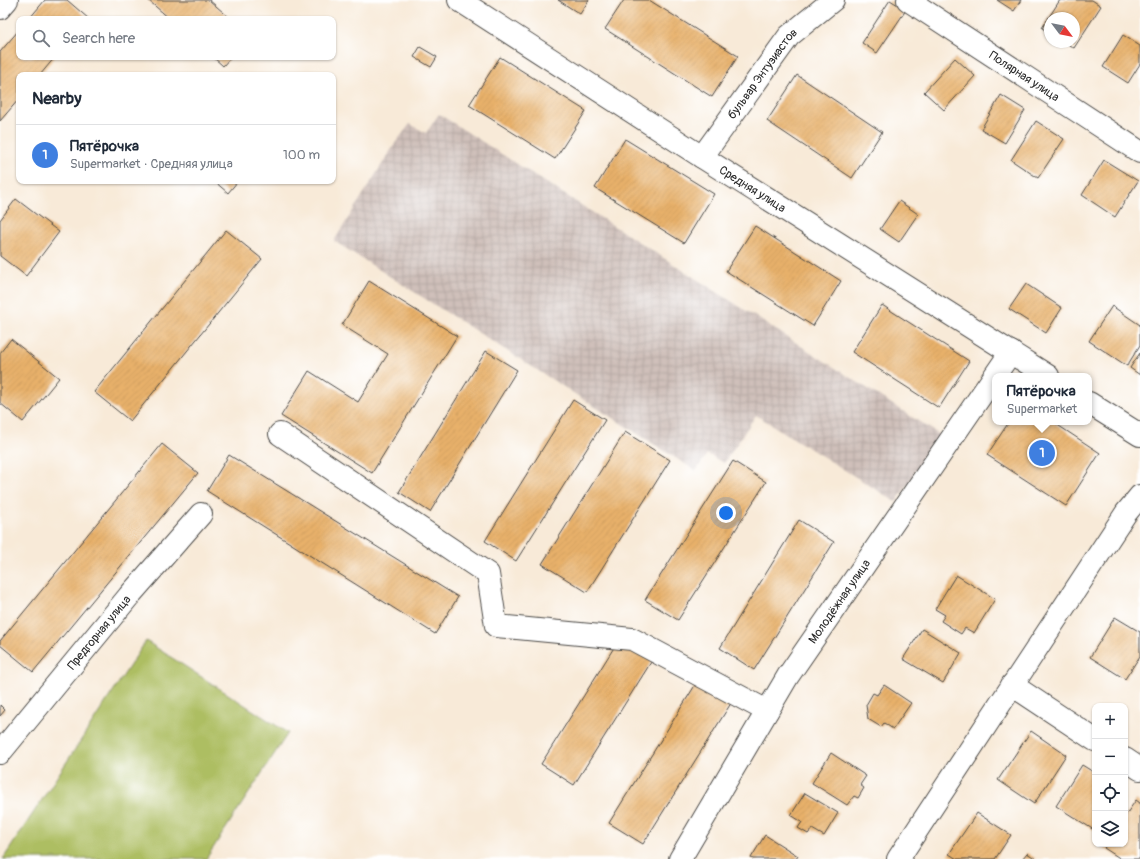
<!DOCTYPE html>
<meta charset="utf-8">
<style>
:root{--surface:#fff;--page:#f2f2f3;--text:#1f2937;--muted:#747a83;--line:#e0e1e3;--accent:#d93025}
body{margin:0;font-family:Pangolin,sans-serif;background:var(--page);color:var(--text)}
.controls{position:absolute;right:12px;bottom:12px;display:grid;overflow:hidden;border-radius:8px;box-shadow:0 1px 3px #0004}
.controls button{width:36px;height:36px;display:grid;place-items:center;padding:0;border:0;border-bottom:1px solid var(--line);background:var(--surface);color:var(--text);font:20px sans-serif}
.compass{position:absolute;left:1044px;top:12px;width:36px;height:36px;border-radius:50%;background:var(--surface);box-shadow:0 1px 3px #0004;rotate:122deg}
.you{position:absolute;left:726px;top:513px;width:14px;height:14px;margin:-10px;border:3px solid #fff;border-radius:50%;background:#1a73e8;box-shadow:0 0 0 6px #1a73e833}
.badge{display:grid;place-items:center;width:26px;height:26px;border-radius:50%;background:var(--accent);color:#fff;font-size:13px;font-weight:700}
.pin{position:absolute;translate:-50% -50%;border:2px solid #fff;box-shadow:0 1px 4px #0006}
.popup{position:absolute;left:992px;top:373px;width:100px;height:52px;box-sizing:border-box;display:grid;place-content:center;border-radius:8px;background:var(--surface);filter:drop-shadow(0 1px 3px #0005);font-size:13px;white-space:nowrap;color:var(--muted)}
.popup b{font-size:15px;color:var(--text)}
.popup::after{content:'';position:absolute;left:50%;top:100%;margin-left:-8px;border:8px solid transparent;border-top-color:var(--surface)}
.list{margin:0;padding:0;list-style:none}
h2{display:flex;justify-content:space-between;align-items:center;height:52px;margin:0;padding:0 16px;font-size:17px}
h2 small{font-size:13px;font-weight:400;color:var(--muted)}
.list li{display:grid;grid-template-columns:26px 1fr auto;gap:12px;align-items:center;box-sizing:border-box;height:60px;padding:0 16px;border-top:1px solid var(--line)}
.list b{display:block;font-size:15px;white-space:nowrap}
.list p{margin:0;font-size:13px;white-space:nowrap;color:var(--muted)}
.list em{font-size:13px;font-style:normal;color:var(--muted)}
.icon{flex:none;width:22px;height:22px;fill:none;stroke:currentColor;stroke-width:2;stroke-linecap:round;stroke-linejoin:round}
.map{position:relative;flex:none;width:1140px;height:859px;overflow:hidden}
.search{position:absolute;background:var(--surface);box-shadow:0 1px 3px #0004;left:16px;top:16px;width:320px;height:44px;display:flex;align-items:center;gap:10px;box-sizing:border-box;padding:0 14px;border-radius:8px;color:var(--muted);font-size:15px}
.panel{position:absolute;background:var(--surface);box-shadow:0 1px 3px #0004;left:16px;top:72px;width:320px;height:112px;border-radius:8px}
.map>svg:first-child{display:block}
.industrial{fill:url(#industrial-grid)}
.grass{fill:#adbe62;stroke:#6c7446}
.building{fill:url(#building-hatch)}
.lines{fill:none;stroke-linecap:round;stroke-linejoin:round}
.minor-casing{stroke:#4a4845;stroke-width:24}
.minor{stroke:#fff;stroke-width:22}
.labels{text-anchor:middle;stroke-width:3;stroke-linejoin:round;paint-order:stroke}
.street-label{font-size:12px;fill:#2b2b2b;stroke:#fff}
</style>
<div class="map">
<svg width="1140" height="859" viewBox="0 0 1140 859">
<defs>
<pattern id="industrial-grid" width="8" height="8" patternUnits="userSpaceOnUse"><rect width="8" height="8" fill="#cfc0ba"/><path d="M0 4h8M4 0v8" fill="none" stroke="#b2a5a0"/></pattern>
<pattern id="building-hatch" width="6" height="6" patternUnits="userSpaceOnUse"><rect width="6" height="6" fill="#e8b16a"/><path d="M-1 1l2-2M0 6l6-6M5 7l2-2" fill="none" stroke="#c7985c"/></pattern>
</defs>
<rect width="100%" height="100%" fill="#fff"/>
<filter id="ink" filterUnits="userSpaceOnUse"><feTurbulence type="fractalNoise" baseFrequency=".025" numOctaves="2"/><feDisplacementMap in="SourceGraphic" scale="8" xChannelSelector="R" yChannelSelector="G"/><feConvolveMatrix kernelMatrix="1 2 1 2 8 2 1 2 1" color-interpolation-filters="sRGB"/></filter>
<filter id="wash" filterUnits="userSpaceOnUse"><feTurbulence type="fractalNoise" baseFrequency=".012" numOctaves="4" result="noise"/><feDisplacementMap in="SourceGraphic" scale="16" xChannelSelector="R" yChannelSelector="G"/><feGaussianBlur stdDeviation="0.9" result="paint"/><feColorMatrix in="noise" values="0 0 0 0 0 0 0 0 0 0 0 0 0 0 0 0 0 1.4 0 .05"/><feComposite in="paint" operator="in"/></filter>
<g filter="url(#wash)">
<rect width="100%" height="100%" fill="#f8ead8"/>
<!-- industrial -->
<path class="industrial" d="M439,114L940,435L896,502L756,415L724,463L707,454L696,471L334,241L396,142L410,124L426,133Z"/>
<!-- grass -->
<path class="grass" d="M146,641L288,733L206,859H3Z"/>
<g id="blocks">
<!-- building -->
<path class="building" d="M45,0H67L89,19H29Z
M148,0H209L231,19H170Z
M558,0H589L580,14Z
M624,0H649L738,56L712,97L605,29Z
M890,0L906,10L877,53L862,43Z
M997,0H1021L1014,11Z
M1060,0H1092L1101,6L1074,48L1064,42H1074V18H1050V33L1042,28Z
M19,30V57H55L40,75H19V99L0,121V52Z
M1123,35L1140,46V64L1128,83L1103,67Z
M420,47L437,57L431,67L414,57Z
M213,57H231L223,66Z
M500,57L586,111L555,159L469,105Z
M955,58L975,76L944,110L924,92Z
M797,75L882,132L852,178L767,121Z
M1001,95L1025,110L1005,143L981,129Z
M1036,121L1064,139L1038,178L1011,160Z
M625,139L714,194L684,243L595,188Z
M1104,160L1138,181L1115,217L1082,195Z
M214,181H238L228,193Z
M16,199L59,232L26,276L0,256V220Z
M899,201L918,214L899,242L880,229Z
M755,226L841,281L813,326L726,271Z
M226,230L262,259L130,421L94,392Z
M369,281L457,336L372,473L281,416L309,371L358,402L388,354L342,325Z
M1026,284L1062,308L1046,333L1009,309Z
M882,305L969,361L939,408L852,352Z
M1112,306L1140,325V345L1127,366L1089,341Z
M11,339L59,378L23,422L0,403V353Z
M486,351L517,370L430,512L399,492Z
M1140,353V375L1130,368Z
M573,400L605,420L516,561L485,541Z
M1009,422H1053L1100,453L1066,506L987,455Z
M625,432L670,460L587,592L542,564Z
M162,444L198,473L33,672L0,645V641Z
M229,455L458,597L435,634L207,491Z
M733,461L766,482L678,620L645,600Z
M799,520L834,542L754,670L720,648Z
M956,575L995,599L974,633L965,628L961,634L941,621L945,615L935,609Z
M1115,617L1140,632V656L1125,679L1090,657Z
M922,629L961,653L943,683L903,659Z
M625,630L658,651L574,785L541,764Z
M699,679L733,700L643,844L609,823Z
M884,685L911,703L893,729L884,723L881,727L868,719L866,705L873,693L877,695Z
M0,705L5,710L0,716Z
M1031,731L1066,755L1034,804L998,780Z
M831,753L866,776L860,785L864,788L858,798L854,796L847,805L812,783Z
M1082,765L1095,773V828L1094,830L1056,806Z
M805,793L838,813L824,836L812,829L808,834L798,828L802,822L791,815Z
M1136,800L1140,803V859H1121L1104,848L1107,844H1125V816Z
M977,813L1011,835L995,859H957L949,854Z
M765,835L798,856L796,859H753L751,858Z
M1027,853L1036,859H1022Z"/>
</g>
</g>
<g filter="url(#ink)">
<use href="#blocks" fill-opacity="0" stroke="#4a4845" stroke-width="1"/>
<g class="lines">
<defs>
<g id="minor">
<path id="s1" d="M459,0L702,157L1048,376"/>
<path id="s2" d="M908,0L1140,152"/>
<path d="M0,8L7,0"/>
<path id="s3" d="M702,157L789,36L833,0"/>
<path d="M1089,403L1140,435"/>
<path d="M280,434L488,574L496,626L632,639L767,711"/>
<path d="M1012,685L1095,740"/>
<path id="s4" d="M0,753L129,596L201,514"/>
<path d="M1125,759L1140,769"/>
<path id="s5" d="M680,859L788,676L1011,352"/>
<path d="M898,859L1126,513L1140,496"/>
</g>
</defs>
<!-- minor casing -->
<use href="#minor" class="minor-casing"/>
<!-- minor -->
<use href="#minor" class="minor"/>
</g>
</g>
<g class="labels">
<!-- street labels -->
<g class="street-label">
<text dy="4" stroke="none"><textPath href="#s3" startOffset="103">бульвар Энтузиастов</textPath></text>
<text dy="4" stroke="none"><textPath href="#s2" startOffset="139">Полярная улица</textPath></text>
<text dy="4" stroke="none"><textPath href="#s1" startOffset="349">Средняя улица</textPath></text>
<text dy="4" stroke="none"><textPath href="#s5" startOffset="303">Молодёжная улица</textPath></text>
<text dy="4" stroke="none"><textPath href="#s4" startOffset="156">Предгорная улица</textPath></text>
</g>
</g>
</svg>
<div class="controls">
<button>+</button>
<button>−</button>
<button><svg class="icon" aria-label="locate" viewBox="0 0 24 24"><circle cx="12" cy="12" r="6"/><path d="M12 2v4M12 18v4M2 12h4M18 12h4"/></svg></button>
<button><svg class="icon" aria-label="layers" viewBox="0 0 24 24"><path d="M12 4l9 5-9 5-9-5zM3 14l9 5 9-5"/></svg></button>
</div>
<svg class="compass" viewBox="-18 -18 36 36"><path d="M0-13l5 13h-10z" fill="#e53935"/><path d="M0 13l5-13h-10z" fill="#747a83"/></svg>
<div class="you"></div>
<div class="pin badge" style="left:1042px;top:453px;background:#3f7fe0">1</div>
<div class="popup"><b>Пятёрочка</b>Supermarket</div>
<div class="search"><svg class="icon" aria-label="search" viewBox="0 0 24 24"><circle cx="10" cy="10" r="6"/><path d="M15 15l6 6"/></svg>Search here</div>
<section class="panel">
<h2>Nearby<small></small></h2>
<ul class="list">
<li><span class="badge" style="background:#3f7fe0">1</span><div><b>Пятёрочка</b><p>Supermarket · Средняя улица</p></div><em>100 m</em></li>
</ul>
</section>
</div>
